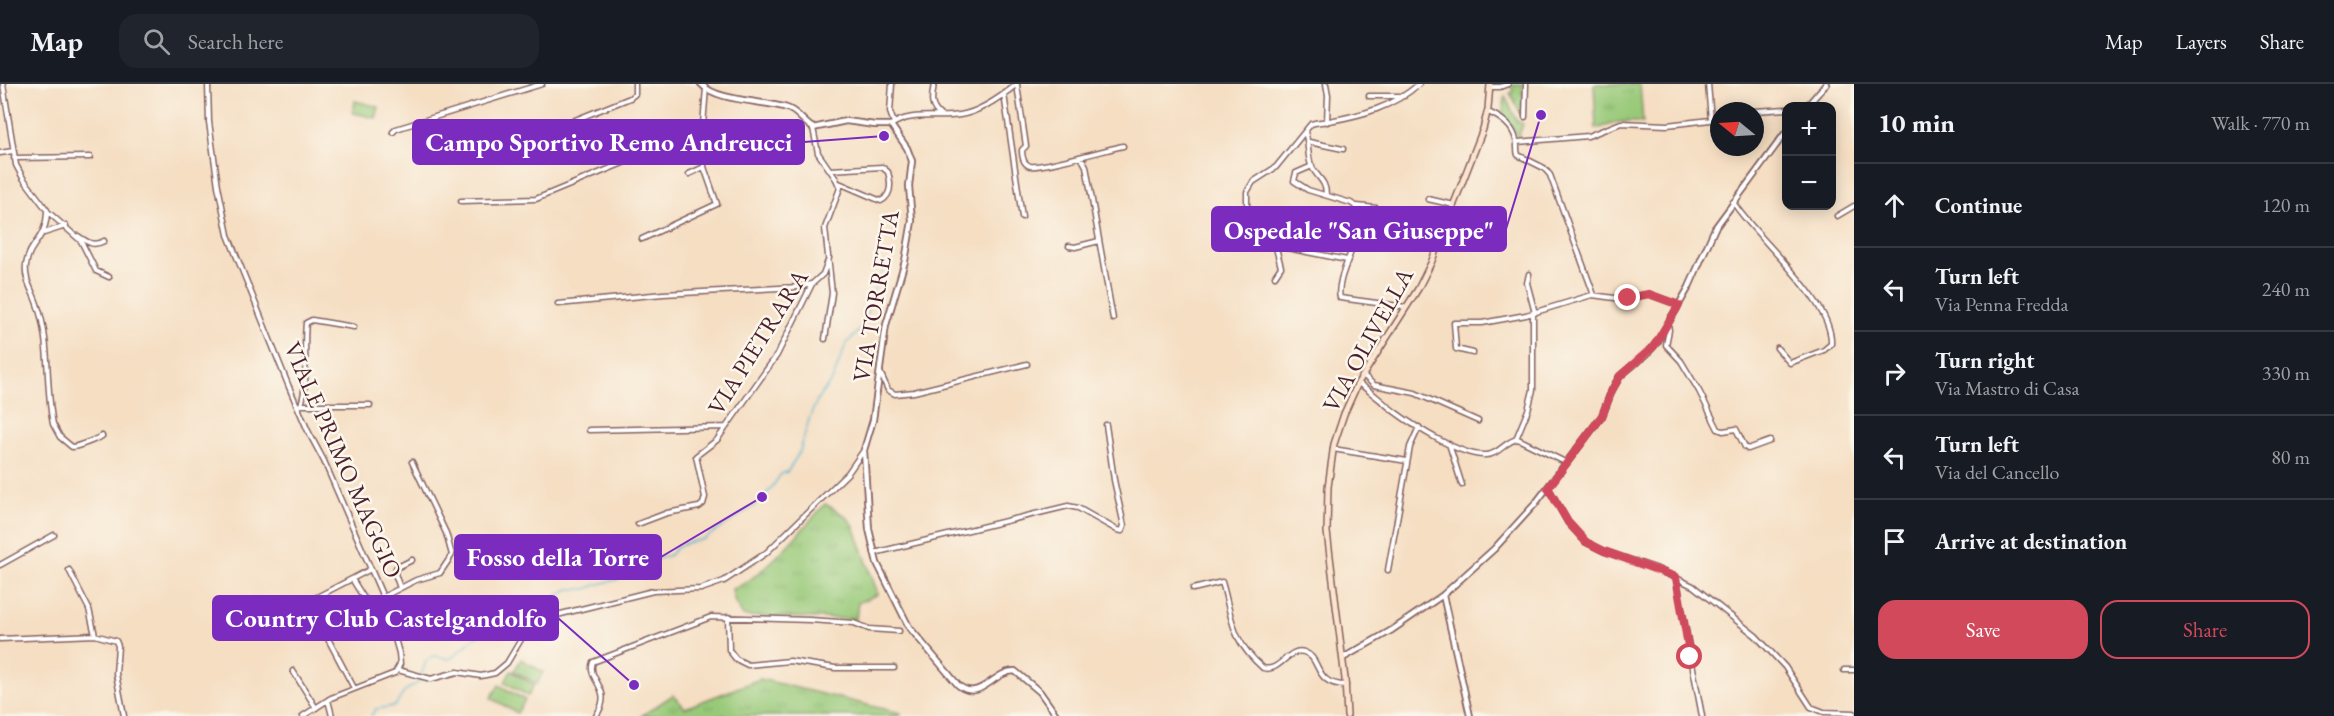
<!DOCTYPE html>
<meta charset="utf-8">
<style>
:root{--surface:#171b24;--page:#20242c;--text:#f1f3f6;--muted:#9ea1a6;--line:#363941;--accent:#d1495b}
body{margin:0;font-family:"EB Garamond",serif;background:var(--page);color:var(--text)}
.controls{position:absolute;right:18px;top:18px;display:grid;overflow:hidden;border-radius:12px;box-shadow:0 3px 15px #0003}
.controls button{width:54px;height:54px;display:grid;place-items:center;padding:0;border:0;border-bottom:2px solid var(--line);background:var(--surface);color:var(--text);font:30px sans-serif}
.compass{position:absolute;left:1710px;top:18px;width:54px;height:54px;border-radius:50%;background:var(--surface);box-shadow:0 3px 15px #0003;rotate:288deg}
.stop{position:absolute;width:18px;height:18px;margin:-14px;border:4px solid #d1495b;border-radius:50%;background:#fff}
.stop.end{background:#d1495b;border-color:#fff;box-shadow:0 2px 6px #0008}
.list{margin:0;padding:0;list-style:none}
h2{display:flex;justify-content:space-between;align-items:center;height:78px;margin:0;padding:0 24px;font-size:26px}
h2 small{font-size:20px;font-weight:400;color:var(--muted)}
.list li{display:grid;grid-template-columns:39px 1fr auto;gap:18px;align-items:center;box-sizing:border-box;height:84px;padding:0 24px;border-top:2px solid var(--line)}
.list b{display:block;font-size:22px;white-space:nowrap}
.list p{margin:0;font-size:20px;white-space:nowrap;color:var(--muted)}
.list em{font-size:20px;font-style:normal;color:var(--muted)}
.actions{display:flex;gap:12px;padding:18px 24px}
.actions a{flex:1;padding:14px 0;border:2px solid var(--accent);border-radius:18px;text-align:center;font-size:21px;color:var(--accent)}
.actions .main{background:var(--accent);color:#fff}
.icon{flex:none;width:33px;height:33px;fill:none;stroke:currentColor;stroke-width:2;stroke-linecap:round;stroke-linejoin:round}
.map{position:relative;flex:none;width:1854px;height:632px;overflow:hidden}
header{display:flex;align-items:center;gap:36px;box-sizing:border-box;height:84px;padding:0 30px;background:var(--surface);border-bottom:2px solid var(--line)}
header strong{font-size:28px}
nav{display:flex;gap:33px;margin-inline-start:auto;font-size:21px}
.search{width:420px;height:54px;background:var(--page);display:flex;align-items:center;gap:15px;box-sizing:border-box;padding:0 21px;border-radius:18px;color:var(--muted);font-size:22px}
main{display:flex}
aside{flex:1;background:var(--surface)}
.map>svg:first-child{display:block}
.grass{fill:url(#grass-tufts);stroke:#717452;stroke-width:1.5}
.garden{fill:url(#garden-dots);stroke:#717452;stroke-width:1.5}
.pitch{fill:#98c978;stroke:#717452;stroke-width:1.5}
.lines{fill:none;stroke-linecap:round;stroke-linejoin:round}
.stream{stroke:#4bafca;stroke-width:1.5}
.minor-casing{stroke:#866260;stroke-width:7}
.tertiary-casing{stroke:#866260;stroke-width:8}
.secondary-casing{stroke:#866260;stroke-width:8}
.minor{stroke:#fff;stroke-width:4}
.tertiary{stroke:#fff;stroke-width:4.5}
.secondary{stroke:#fce5cf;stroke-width:5}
.route{stroke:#d1495b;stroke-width:8}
.labels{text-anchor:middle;stroke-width:5;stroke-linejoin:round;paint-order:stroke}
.street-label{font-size:24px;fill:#4a1f2b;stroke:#fbf7ec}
.leader{fill:none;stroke:#7b2cbf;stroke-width:2}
.callout-dot{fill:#7b2cbf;stroke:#fbf7ec;stroke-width:2}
.callout{fill:#7b2cbf;stroke:#7b2cbf;stroke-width:2}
.callout-label{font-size:26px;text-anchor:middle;font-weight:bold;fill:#fff}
</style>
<header>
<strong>Map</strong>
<div class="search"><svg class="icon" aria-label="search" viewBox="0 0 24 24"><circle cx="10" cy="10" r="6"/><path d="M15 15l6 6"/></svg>Search here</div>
<nav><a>Map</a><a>Layers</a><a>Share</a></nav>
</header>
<main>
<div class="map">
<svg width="1854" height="632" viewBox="0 0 1854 632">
<defs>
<pattern id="grass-tufts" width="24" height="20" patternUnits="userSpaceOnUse" patternTransform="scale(1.5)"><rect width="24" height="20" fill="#98c978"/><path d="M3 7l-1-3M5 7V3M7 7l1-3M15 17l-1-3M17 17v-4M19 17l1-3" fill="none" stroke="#84ac68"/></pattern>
<pattern id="garden-dots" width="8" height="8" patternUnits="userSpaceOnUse" patternTransform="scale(1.5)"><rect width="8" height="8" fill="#98c978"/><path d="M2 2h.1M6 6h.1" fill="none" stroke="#84ac68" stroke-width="1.8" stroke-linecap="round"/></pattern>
</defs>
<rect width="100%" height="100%" fill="#fbf7ec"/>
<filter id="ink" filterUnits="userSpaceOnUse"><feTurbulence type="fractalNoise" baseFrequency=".0167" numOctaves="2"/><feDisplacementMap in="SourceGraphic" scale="12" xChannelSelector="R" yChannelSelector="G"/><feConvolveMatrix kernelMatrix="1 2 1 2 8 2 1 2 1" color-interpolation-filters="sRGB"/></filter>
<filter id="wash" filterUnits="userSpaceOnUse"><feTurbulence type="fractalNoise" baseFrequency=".008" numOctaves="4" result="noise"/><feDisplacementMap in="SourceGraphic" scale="24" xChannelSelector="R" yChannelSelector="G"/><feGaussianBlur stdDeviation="1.35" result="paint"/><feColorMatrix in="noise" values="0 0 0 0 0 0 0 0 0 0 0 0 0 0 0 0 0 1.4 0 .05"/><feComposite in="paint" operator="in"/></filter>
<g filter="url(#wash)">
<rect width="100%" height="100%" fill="#f5dec2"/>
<!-- grass -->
<path class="grass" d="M1594,0H1640L1643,38H1619L1596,45Z
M825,420L846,432L854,442L878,510L858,519L856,535L743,532L734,516L732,505C761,496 803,444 825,420Z
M760,595L901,629L900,632H641L673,611L685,624Z"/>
<!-- garden -->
<path class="garden" d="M1515,0H1523V29L1521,31L1510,9L1513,8L1511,3Z
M1505,12L1517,37L1523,40L1518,54L1512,42L1502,34Z"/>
<!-- pitch -->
<path class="pitch" d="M355,17L379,23L376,34L353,29Z
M521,575L543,588L537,600L514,587Z
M511,587L534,601L528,612L505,598Z
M499,601L525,616L517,629L491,614Z"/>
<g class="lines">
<!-- stream -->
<path class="stream" d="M530,528L569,505H586L599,500L616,496L644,479L670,471L676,464L686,459L704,455L755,421L770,406L781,390L787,388L791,382L800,367L810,332L819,313L833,295L846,260L862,244L876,200L884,186
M371,632L376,625L395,622L405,607L419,598L426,577L431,573L435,572L450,575C464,565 474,550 492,545L496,547L513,544"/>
</g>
</g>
<g filter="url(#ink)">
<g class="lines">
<defs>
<path id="minor" d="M3,0L16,81L23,94L47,126C47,156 29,158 26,181C24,196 33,207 37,220C51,258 45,301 53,340L60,353L72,363C77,363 97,355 102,352
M208,0L209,38L218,102L228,151L289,303L308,347L324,377L383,513L399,569L400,580L395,589L331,614L303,632
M892,0L890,28L894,39
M934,0C932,13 929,22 940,31
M1326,0L1328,11L1327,38
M1708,0L1711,36
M1017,1L1026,62L1022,66C1022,72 1023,80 1030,82C1039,85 1109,65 1123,62
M1490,3H1500L1508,0
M1004,10L1022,133
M1369,12H1404
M1755,27L1786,25
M1488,28C1500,33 1513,42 1516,56C1518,61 1516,66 1518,71L1544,84L1550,91L1594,211
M1525,33L1526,0
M891,41C911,27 937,35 960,31C980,28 1001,13 1017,0
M813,44L818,69L836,95L840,104L825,144L832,209L825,255
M550,46L630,14L635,10V0
M393,48L396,45L542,0
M1305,48C1309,59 1307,70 1311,81C1316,93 1326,96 1326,110
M1309,58L1343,65
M1517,58L1588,52L1621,39L1667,41L1719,35
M0,69L13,67
M1081,73L1086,82L1113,235
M14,74L90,73
M1312,82L1296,89L1294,97L1308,106L1351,119C1378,133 1333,189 1340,214L1406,223
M830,86L882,83L888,88C891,98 892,111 881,117L839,99
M689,90L704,83
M1428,115L1454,121
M461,117L536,115L703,46
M1733,118C1756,155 1834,217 1831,260L1824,266L1790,279L1777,264
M1357,122L1376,124
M47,127L81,157L96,187L109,193
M1837,132L1854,122
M44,149L66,142
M78,152C87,158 93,163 104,157
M642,155L717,120L704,83L703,41L706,4
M1069,162L1075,163L1099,157
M1277,162L1347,176
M1529,190L1527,199L1535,229
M1275,192L1281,183L1275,160L1251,137L1247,121V108L1253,98L1276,83L1311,40C1317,38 1323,38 1329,37C1363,31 1393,23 1419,0
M558,220L663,210L799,203L811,200
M1668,241L1669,246L1666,261L1681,277L1699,307L1718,345L1723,347L1736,345L1745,363L1748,365L1770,357
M1473,269L1456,265L1454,239H1482L1526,231L1592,211L1622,215L1649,210L1679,221
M880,288L888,306L895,310L914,308L1027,280
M1363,291L1374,301L1415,309L1478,337
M1358,299C1372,308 1382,318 1395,328C1414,342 1462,373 1486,371C1499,371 1506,356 1518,355L1567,379
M301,321H370
M297,322L301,321C309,295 303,266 306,239L312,236L354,243
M589,346L726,343
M1516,355L1528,326L1533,306V230
M1449,360L1462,401
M1333,365L1407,377
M1548,403L1568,439L1586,458L1604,467L1655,484L1693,502L1756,552L1785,583L1811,623L1824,628L1854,629
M638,440L667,429L699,423L703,420L705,413L696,372L717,356L777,271L812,200L823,190L829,174
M874,469L1068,422L1078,424L1117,446L1122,447L1124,442L1114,396L1106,341
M0,481L54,451
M69,486L89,525L95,551
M1388,486L1410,363L1419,343
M1676,494L1702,632
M352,495L372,527
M400,504L395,490L396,484L412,476
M1193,505L1222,498C1233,536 1230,555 1263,584C1280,589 1288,563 1304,568C1322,574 1313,601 1346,601
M383,513L416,496L440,489L452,471L446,449L412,378
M323,529L315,514L371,485
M728,533L729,566L736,575L748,581L790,577L835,584H894
M0,555L95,551L116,557L118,562L116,590L124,632
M398,586L431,595L457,588L481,592L495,589L507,579L526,547L549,533L653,507L701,505L724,497L766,469L848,389L864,366
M1844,586H1854
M293,587L316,624
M354,604L327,553L385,520
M328,616L332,632
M596,632C615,604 586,597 593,578L711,533L810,536L854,539L869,545L899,547"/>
<path id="tertiary" d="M701,0C718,18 763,16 787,24C797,27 803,38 813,44L846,37L875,41H891L907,64L912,77L909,102L912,137L905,177L886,241L873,336L864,366L869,445L877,479L909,543L958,601C980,619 993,587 1015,587L1040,608L1057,632
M1807,22L1826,0
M1443,511L1470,632
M1343,574L1392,546L1443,511L1494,465L1535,420L1602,332L1612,306L1620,292L1647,270L1658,257L1689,203L1715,144L1786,48"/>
<path id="secondary" d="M1347,632L1345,595L1327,448L1328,403L1334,360L1344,330L1358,299L1418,205L1431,179L1483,45L1488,25L1490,0"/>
</defs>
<!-- minor casing -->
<use href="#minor" class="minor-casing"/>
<!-- tertiary casing -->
<use href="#tertiary" class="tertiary-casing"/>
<!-- secondary casing -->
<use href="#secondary" class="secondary-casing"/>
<!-- minor -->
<use href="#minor" class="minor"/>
<!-- tertiary -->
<use href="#tertiary" class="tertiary"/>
<!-- secondary -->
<use href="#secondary" class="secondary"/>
</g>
</g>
<g class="lines" filter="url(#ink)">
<!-- route -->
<path class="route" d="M1628,214L1649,210L1679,221L1654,262L1620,292L1612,306L1602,332L1548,404L1568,438L1586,458L1604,467L1676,493L1690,573"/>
</g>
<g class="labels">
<!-- street labels -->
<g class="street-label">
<text transform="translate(876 212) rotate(-80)" y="8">VIA TORRETTA</text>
<text transform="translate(1368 256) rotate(-61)" y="8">VIA OLIVELLA</text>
<text transform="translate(758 258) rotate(-58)" y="8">VIA PIETRARA</text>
<text transform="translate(343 376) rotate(66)" y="8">VIALE PRIMO MAGGIO</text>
</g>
</g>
<!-- callouts -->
<path class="leader" d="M884 52L804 58M1541 31L1506 145M762 413L661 473M634 601L558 534"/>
<g class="callout-dot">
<circle cx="884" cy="52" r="6"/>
<circle cx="1541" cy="31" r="6"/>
<circle cx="762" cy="413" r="6"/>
<circle cx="634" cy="601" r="6"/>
</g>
<g class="callout">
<rect x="413" y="36" width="391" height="44" rx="6"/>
<rect x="1212" y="123" width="294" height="44" rx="6"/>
<rect x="455" y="451" width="206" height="44" rx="6"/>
<rect x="213" y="512" width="345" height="44" rx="6"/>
</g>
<g class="callout-label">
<text x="609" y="67">Campo Sportivo Remo Andreucci</text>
<text x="1359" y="155">Ospedale "San Giuseppe"</text>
<text x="558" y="482">Fosso della Torre</text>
<text x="386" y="543">Country Club Castelgandolfo</text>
</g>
</svg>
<div class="controls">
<button>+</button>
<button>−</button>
</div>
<svg class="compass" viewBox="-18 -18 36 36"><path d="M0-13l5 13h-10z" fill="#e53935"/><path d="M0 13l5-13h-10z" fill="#9ea1a6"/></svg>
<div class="stop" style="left:1690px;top:573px"></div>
<div class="stop end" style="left:1628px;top:214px"></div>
</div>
<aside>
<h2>10 min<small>Walk · 770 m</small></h2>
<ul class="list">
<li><svg class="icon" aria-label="ahead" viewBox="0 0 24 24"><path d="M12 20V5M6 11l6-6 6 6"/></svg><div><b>Continue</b></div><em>120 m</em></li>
<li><svg class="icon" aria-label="left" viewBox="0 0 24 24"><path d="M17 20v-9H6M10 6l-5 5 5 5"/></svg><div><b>Turn left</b><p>Via Penna Fredda</p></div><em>240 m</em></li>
<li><svg class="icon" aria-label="right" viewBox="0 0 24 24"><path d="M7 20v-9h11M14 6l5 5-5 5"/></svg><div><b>Turn right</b><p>Via Mastro di Casa</p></div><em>330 m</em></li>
<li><svg class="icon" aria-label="left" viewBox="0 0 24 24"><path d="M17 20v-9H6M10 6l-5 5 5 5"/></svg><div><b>Turn left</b><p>Via del Cancello</p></div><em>80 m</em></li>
<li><svg class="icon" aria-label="arrive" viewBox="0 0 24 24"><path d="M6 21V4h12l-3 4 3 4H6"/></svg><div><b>Arrive at destination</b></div></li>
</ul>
<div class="actions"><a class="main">Save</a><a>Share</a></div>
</aside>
</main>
